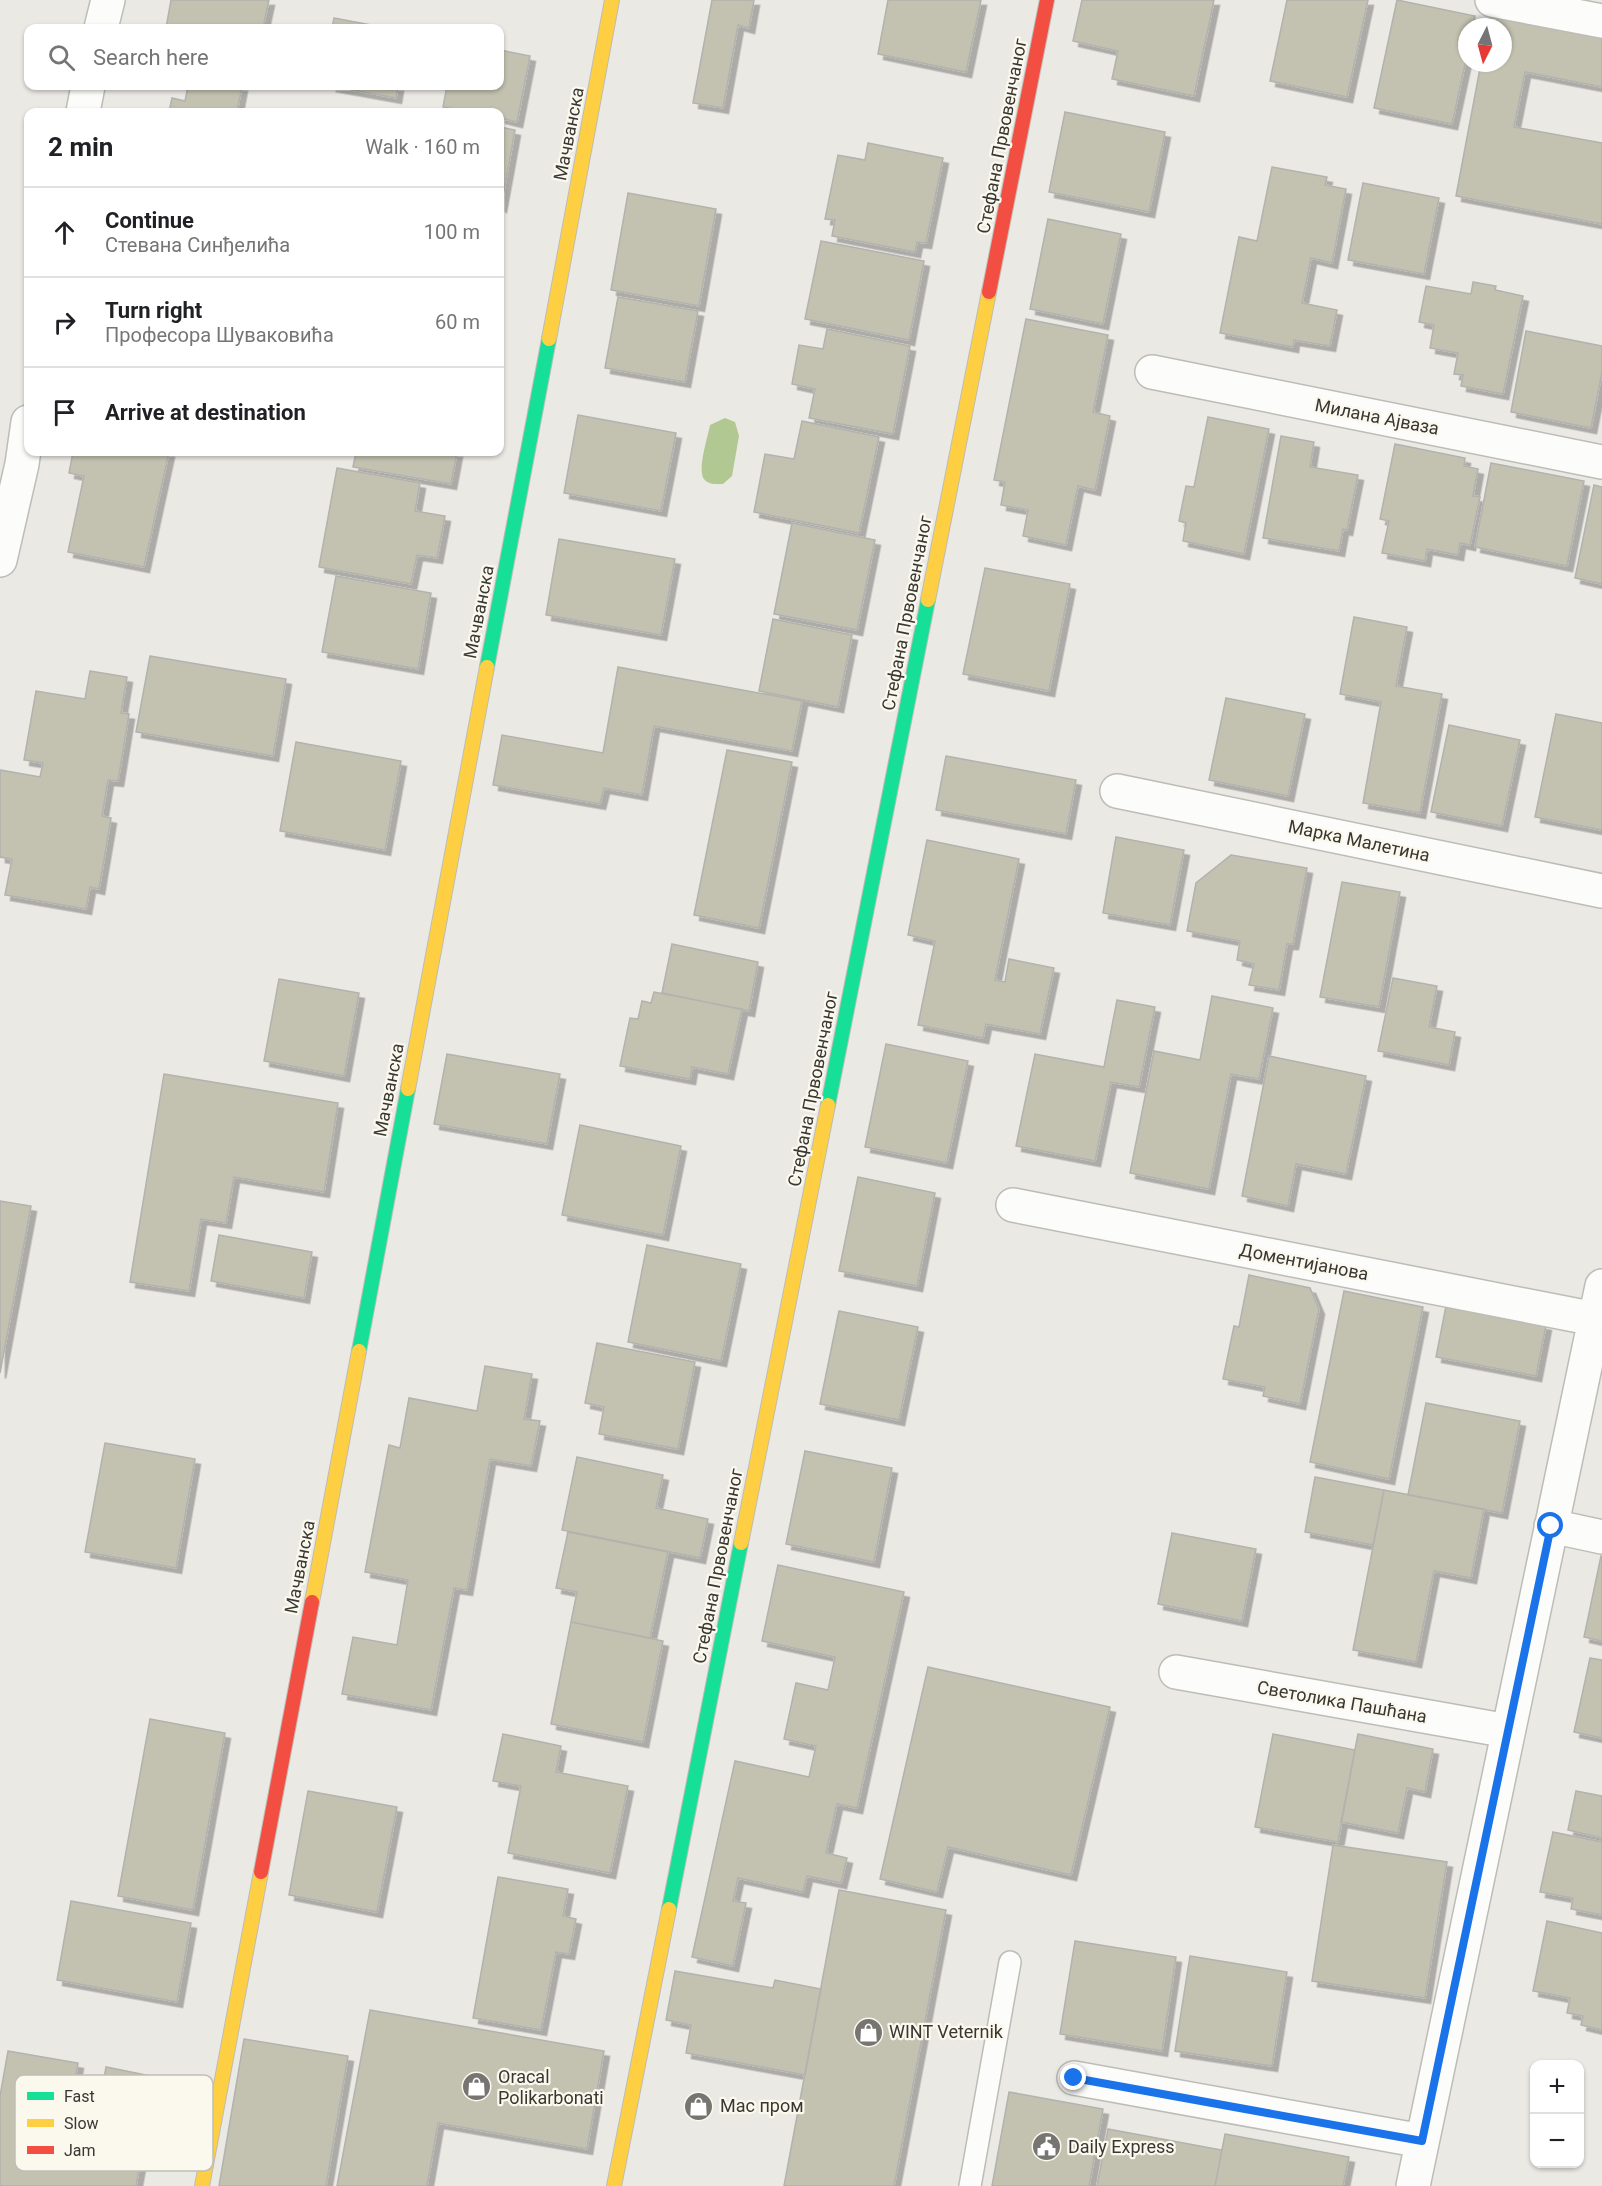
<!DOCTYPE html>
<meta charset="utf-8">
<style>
:root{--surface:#fff;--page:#f6f6f6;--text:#202124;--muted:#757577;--line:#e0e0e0}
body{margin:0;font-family:Roboto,sans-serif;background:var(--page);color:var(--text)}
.controls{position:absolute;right:18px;bottom:18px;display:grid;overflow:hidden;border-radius:12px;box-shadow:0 2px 4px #0004}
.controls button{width:54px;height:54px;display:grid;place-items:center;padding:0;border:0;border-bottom:2px solid var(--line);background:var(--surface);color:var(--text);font:30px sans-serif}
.compass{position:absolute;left:1458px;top:18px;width:54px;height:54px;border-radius:50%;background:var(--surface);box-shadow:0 2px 4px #0004;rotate:186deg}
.stop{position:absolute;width:18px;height:18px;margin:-14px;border:4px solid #1a73e8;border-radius:50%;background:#fff}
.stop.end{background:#1a73e8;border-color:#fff;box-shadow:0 2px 6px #0008}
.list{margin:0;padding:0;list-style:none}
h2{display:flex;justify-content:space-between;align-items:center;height:78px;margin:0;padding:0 24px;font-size:26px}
h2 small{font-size:20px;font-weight:400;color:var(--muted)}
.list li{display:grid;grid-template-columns:39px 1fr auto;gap:18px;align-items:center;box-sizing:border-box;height:90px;padding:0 24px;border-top:2px solid var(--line)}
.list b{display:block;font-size:22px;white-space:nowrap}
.list p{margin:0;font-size:20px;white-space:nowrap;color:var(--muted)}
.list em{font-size:20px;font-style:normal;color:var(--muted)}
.icon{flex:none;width:33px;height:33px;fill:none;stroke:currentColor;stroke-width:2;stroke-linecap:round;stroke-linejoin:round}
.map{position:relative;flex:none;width:1602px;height:2186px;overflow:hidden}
.search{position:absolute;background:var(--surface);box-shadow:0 2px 4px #0004;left:24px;top:24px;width:480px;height:66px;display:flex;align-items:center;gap:15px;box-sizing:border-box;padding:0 21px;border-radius:12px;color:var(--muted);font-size:22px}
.panel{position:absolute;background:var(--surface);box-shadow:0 2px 4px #0004;left:24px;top:108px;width:480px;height:348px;border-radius:12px}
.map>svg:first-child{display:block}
.water{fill:#b1c892}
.building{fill:#c3c2b0;stroke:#b2b2ae;stroke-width:1.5;filter:url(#shadow)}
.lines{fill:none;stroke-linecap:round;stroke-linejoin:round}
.lane-casing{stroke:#bdbcb7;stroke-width:24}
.street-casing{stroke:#bdbcb7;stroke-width:36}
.fast-casing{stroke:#bdbcb7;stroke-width:16}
.slow-casing{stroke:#bdbcb7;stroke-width:16}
.jam-casing{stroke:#bdbcb7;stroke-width:16}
.lane{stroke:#fcfcfb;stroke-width:21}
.street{stroke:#fcfcfb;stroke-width:33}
.fast{stroke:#16e098;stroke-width:14}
.slow{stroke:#ffcf43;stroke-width:14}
.jam{stroke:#f24e42;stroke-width:14}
.route{stroke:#1a73e8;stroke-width:8}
.labels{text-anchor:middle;stroke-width:4.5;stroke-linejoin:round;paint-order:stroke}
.street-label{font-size:18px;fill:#383733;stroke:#fbf8ed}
.poi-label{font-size:18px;fill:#383733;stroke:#fbf8ed;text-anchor:start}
.key{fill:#fbf8ed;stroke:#c0beb5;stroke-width:1.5}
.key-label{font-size:16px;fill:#383733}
</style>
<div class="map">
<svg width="1602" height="2186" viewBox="0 0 1602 2186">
<defs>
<filter id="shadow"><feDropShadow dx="5.5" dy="5.5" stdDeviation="0" flood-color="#0004"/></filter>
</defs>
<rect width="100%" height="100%" fill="#eae9e4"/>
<!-- water -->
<path class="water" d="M725,418L735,422L739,436L732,476L723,484C717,484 708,485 704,479C697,469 708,437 710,425Z"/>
<!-- building -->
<path class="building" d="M171,0H269L263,28H166Z
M712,0H754L749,28L738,25L723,108L693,103Z
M888,0H981L966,72L878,54Z
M1082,0H1214L1194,96L1112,79L1118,51L1073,41Z
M1287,0H1368L1347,97L1270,81Z
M1397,0L1475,16L1473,27H1467V55L1452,124L1374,108Z
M1490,17L1602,38V87L1525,72L1514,127L1602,143V224L1456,196L1481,63H1503V27H1488Z
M334,18L387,28H332Z
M500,50L530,56L517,122L500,118V112H472L443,107L447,86H500Z
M188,86H242L237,112H169L172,98L185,101Z
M330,86H398L396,98Z
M1065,112L1165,132L1149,212L1049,192Z
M500,127L515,130L501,207L500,206Z
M868,143L943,158L926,243L917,242L915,252L832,236L835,220L825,219L838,155L865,160Z
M1272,167L1327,177L1325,185L1346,189L1332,263L1311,258L1302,303L1337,310L1330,346L1294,340L1293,347L1220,333L1239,237L1257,241Z
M1363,183L1439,198L1424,274L1348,260Z
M628,193L716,209L699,306L611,290Z
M1048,219L1121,234L1103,324L1030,309Z
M821,241L924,261L909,340L805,319Z
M1473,282L1496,286L1495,290L1523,296L1503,394L1461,386L1463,375L1454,374L1458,353L1430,348L1434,325L1419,322L1426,286L1471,294Z
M618,297L698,311L685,382L605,368Z
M1026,319L1108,335L1093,412L1110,416L1095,490L1078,486L1066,545L1023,536L1028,510L1001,505L1005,482L994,480Z
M827,329L910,346L893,434L809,418L815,389L792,384L799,345L823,349Z
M1526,331L1602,346V372L1591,428L1511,412Z
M578,415L676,433L661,511L564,493Z
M1208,417L1269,429L1244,554L1183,541L1186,523L1179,521L1186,486L1194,487Z
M802,421L879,437L859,533L754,512L765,454L794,459Z
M1281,436L1314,442L1310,467L1358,475L1347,530L1343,529L1339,551L1263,538Z
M1395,444L1465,458L1464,466L1478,469L1473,496L1480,497L1470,545L1460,543L1458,555L1427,549L1425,561L1382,553L1389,521L1380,519Z
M73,452H169L144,567L68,552L84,476L69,473Z
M356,452H457L451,484L353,467Z
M1491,463L1584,481L1567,566L1475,547Z
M337,468L420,483L415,511L445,516L437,558L417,555L411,584L319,567Z
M1594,485L1602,487V584L1575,578Z
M792,523L875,540L857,630L774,614Z
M559,539L675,559L661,635L546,615Z
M985,568L1070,584L1049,691L963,674Z
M336,576L431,593L418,669L322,652Z
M1354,617L1407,627L1396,686L1442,694L1420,813L1363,803L1381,702L1340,694Z
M773,619L852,635L838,707L759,691Z
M150,656L286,679L273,756L136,732Z
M618,667L802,701L792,751L654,726L642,795L604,788L600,804L493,785L502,735L603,753Z
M90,671L127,677L121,713L129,714L118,781L108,780L102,816L111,818L99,889L90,887L86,909L5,895L12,859L0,857V770L40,777L43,763L24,760L36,691L85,699Z
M1226,698L1305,714L1288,796L1209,780Z
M1556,714L1602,723V830L1535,817Z
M1449,725L1520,740L1502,826L1431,812Z
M296,742L401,761L385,850L280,831Z
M727,750L792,762L759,928L694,915Z
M946,756L1076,780L1066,834L936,810Z
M1116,837L1184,850L1170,925L1103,913Z
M927,840L1019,859L995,980L1005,982L1009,959L1054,968L1040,1034L986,1024L983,1038L918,1025L935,941L908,935Z
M1231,855L1307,868L1293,944H1287L1279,990L1249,985L1254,964L1237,960L1240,941L1187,931L1196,883Z
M1342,882L1400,892L1379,1007L1320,997Z
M672,944L758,962L749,1011L662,993Z
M1393,978L1437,986L1429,1027L1455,1032L1449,1065L1378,1051Z
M279,979L359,993L344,1076L264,1061Z
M654,992L742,1009L728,1074L692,1067L690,1079L620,1066L630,1018L638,1019L642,1001L651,1003Z
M1212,996L1273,1008L1259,1079L1231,1074L1209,1189L1130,1173L1154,1051L1200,1060Z
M1117,1000L1155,1007L1139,1087L1111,1082L1095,1161L1016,1146L1035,1054L1104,1067Z
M886,1044L968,1061L947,1163L865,1147Z
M447,1054L560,1074L547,1144L434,1124Z
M1269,1056L1366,1076L1346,1174L1296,1164L1288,1206L1242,1196Z
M164,1074L338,1103L324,1192L234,1177L226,1223L201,1219L189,1291L130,1282Z
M580,1125L681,1146L663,1235L562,1215Z
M858,1177L935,1193L917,1286L839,1271Z
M0,1201L31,1206L0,1373Z
M219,1235L312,1252L304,1298L211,1281Z
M647,1245L741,1264L721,1361L628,1342Z
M1249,1275L1310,1288L1319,1309L1300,1404L1263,1396L1265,1387L1223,1379L1234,1326L1239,1327Z
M1344,1291L1423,1307L1389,1479L1310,1462Z
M1446,1306L1546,1325L1536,1376L1436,1357Z
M839,1311L918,1327L899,1420L820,1404Z
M597,1343L695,1362L678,1449L599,1434L604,1407L585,1403Z
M485,1366L532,1374L524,1419L540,1421L531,1466L490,1459L467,1590L454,1588L431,1710L342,1694L353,1637L397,1645L408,1580L365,1572L389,1445L400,1448L409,1398L477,1411Z
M1426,1403L1520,1421L1502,1513L1408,1495Z
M105,1443L195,1459L176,1568L85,1552Z
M805,1451L892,1468L874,1562L786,1544Z
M577,1457L663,1475L656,1508L708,1519L700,1558L562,1530Z
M1315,1477L1384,1490L1373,1545L1305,1532Z
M1384,1490L1484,1509L1471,1578L1434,1571L1416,1662L1353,1650Z
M568,1532L668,1552L650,1638L571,1622L577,1592L556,1588Z
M1172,1533L1256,1549L1242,1621L1158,1604Z
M1601,1556L1602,1557V1641L1584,1637Z
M778,1565L904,1592L857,1808L837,1804L826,1853L847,1858L841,1883L807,1876L803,1892L738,1878L733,1901L746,1903L733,1966L692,1957L735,1761L809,1777L816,1746L784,1739L796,1683L828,1690L835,1657L762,1641Z
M571,1622L663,1641L643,1742L551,1724Z
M1590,1658L1602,1660V1738L1574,1732Z
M928,1667L1110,1707L1071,1875L948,1847L937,1892L880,1879Z
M150,1719L225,1733L193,1910L118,1896Z
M503,1734L561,1746L556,1772L628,1786L610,1873L508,1853L521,1786L493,1781Z
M1273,1734L1355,1750L1338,1842L1255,1827Z
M1358,1734L1433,1749L1425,1792L1407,1788L1398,1833L1341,1822Z
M308,1791L397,1807L377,1912L289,1895Z
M1576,1791L1602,1796V1838L1568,1830Z
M1553,1832L1602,1842V1915L1571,1909L1573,1898L1540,1892Z
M1333,1845L1447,1862L1425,1998L1312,1981Z
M498,1877L568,1889L563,1916L576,1919L569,1954L556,1952L541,2030L473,2018Z
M839,1890L946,1910L894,2186H784Z
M71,1901L191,1923L177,2002L57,1980Z
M1547,1921L1602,1933V2030L1581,2025L1583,2016L1567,2013L1570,1998L1533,1991Z
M1075,1941L1176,1957L1162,2051L1060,2034Z
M1190,1956L1287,1972L1272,2066L1175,2051Z
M675,1971L773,1988L775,1980L821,1989L805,2075L686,2053L691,2025L666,2020Z
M370,2010L604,2051L587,2149L438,2123L427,2186H337Z
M244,2039L348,2056L326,2186H219Z
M8,2051L78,2063L64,2142L92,2148L106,2067L156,2077L136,2186H0V2096Z
M1009,2092L1103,2109L1089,2186H992Z
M1108,2129L1222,2150L1215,2186H1097Z
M1225,2134L1349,2157L1343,2186H1215Z"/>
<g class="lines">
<defs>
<path id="lane" d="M970,2186L1010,1962"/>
<path id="street" d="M1492,0L1602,21
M101,28L108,0
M83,112L88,86
M1152,372L1602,462
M0,560L22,464L28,422
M1117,791L1602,891
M1013,1205L1595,1319
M1551,1526L1602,1537
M1176,1672L1508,1731
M1074,2078L1422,2141
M1413,2186L1602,1286"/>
<path id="fast" d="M487,667L549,339
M828,1105L928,600
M359,1351L408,1089
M669,1909L741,1543"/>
<path id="slow" d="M549,339L612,0
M928,600L989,292
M408,1089L487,667
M741,1543L828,1105
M312,1602L359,1351
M202,2186L261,1872
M614,2186L669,1909"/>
<path id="jam" d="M989,292L1047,0
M261,1872L312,1602"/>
</defs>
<!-- lane casing -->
<use href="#lane" class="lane-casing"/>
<!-- street casing -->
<use href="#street" class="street-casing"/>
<!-- fast casing -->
<use href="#fast" class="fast-casing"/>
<!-- slow casing -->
<use href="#slow" class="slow-casing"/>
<!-- jam casing -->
<use href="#jam" class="jam-casing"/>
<!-- lane -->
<use href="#lane" class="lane"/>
<!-- street -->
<use href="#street" class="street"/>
<!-- fast -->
<use href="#fast" class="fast"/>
<!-- slow -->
<use href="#slow" class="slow"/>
<!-- jam -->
<use href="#jam" class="jam"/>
</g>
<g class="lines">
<!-- route -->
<path class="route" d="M1074,2078L1422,2141L1551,1526"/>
</g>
<!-- icons -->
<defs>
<symbol id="shop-disc" viewBox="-11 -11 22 22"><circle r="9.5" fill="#767571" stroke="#fbf8ed"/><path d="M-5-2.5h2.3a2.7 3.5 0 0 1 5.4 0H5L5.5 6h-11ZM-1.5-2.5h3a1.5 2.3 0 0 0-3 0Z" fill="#fff"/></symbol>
<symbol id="civic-disc" viewBox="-11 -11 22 22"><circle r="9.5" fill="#767571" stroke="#fbf8ed"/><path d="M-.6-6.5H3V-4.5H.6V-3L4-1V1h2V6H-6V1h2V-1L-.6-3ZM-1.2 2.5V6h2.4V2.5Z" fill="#fff"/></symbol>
</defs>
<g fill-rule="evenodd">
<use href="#shop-disc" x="852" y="2016" width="33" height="33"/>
<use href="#shop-disc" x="460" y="2070" width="33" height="33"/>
<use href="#shop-disc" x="682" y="2090" width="33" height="33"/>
<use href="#civic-disc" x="1030" y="2130" width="33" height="33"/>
</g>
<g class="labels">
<!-- street labels -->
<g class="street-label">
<text transform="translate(569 134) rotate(-79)" y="6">Мачванска</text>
<text transform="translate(1002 136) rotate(-79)" y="6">Стефана Првовенчаног</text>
<text transform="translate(1377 417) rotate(11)" y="6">Милана Ајваза</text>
<text transform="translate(479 612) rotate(-79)" y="6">Мачванска</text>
<text transform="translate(907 613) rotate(-79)" y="6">Стефана Првовенчаног</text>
<text transform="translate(1359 841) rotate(12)" y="6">Марка Малетина</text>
<text transform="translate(813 1089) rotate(-79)" y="6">Стефана Првовенчаног</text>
<text transform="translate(389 1090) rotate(-79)" y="6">Мачванска</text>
<text transform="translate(1304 1262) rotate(11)" y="6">Доментијанова</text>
<text transform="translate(718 1566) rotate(-79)" y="6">Стефана Првовенчаног</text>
<text transform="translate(300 1567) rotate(-79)" y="6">Мачванска</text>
<text transform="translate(1342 1702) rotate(10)" y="6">Светолика Пашћана</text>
</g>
<!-- poi labels -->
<g class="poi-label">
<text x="889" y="2038">WINT Veternik</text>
<text x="498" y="2083">Oracal<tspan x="498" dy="21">Polikarbonati</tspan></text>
<text x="720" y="2112">Мас пром</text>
<text x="1068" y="2153">Daily Express</text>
</g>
</g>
<!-- legend -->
<rect x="15" y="2075" width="198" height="96" rx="9" class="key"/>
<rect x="27" y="2092" width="27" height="8" fill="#16e098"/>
<rect x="27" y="2119" width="27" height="8" fill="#ffcf43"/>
<rect x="27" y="2146" width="27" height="8" fill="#f24e42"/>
<g class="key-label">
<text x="64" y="2102">Fast</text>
<text x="64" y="2129">Slow</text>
<text x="64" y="2156">Jam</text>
</g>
</svg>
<div class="controls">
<button>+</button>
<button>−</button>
</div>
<svg class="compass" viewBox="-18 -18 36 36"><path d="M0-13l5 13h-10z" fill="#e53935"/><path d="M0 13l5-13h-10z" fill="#757577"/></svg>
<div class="stop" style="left:1551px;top:1526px"></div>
<div class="stop end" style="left:1074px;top:2078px"></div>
<div class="search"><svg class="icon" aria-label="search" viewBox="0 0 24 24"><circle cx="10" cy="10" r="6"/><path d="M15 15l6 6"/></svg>Search here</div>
<section class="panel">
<h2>2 min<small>Walk · 160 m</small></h2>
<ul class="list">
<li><svg class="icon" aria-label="ahead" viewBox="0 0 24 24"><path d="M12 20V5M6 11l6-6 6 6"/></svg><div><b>Continue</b><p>Стевана Синђелића</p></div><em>100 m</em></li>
<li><svg class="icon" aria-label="right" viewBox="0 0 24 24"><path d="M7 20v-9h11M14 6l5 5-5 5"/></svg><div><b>Turn right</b><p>Професора Шуваковића</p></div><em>60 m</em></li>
<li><svg class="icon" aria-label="arrive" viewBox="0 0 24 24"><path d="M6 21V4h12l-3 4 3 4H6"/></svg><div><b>Arrive at destination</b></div></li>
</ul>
</section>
</div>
